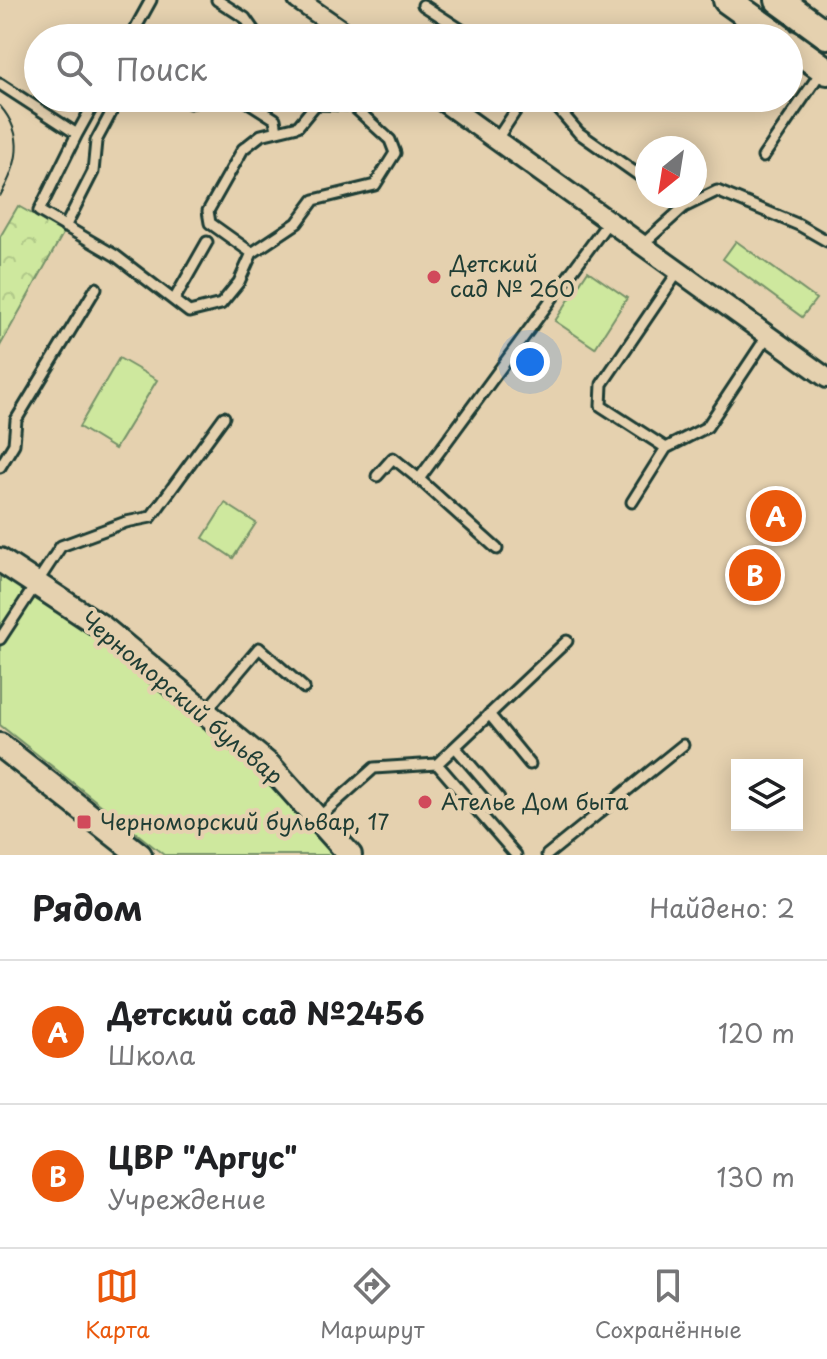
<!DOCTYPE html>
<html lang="ru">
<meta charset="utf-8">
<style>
:root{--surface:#fff;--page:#f2f2f2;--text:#202124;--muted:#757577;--line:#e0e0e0;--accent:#ea580c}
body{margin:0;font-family:"Playpen Sans",sans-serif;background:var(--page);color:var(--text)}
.controls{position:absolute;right:24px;bottom:24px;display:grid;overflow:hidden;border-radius:0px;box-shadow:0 4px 20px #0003}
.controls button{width:72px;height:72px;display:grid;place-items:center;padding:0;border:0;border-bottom:2px solid var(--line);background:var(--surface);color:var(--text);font:40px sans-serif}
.compass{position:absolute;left:635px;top:136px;width:72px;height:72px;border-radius:50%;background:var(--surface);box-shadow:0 4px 20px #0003;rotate:210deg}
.you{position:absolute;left:530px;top:362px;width:28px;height:28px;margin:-20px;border:6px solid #fff;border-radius:50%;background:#1a73e8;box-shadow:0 0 0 12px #1a73e833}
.badge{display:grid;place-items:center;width:52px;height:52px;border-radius:50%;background:var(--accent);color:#fff;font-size:26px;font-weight:700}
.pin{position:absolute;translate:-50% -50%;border:4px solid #fff;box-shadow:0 2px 8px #0006}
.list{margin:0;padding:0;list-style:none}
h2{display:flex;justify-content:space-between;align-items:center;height:104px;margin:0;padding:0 32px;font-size:34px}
h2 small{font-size:26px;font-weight:400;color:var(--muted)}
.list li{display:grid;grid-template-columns:52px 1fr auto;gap:24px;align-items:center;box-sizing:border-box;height:144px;padding:0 32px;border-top:2px solid var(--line)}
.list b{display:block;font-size:30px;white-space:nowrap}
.list p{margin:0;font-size:26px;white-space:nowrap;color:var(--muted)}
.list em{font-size:26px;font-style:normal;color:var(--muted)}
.icon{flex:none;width:44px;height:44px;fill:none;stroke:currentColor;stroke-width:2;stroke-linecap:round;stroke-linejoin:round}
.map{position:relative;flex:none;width:827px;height:855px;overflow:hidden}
.search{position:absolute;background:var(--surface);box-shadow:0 4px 20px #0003;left:24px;right:24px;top:24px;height:88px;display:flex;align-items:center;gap:20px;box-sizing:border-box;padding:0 28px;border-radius:44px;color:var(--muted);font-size:30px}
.sheet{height:392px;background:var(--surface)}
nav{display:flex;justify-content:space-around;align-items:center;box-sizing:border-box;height:112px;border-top:2px solid var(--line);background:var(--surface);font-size:22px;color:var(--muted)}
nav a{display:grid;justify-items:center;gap:4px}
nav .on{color:var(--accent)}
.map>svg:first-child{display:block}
.forest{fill:url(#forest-crowns);stroke:#769269;stroke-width:2}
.park{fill:#cee89e;stroke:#769269;stroke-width:2}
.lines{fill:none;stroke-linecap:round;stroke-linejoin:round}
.service-casing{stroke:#1f3d34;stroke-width:15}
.minor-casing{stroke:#1f3d34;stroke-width:24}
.tertiary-casing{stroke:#1f3d34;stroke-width:28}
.secondary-casing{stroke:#1f3d34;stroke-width:32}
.service{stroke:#e5d1af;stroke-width:9}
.minor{stroke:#e5d1af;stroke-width:18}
.tertiary{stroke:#e5d1af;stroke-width:22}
.secondary{stroke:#e5d1af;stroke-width:26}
.tram{stroke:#1f3d34;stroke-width:2}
.poi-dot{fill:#d1495b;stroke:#e5d1af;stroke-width:3}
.labels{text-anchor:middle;stroke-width:8;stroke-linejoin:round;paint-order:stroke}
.poi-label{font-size:22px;fill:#1f3d34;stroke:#e5d1af;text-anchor:start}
.street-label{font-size:22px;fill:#1f3d34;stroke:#e5d1af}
</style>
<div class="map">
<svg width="827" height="855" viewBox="0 0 827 855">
<defs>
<pattern id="forest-crowns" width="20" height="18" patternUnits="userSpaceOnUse" patternTransform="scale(2)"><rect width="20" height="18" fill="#cee89e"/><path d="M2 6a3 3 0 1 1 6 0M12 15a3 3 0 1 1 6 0" fill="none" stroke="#b0c889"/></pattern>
</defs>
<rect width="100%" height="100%" fill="#e5d1af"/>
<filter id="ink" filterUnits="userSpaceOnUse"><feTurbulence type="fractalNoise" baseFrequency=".0125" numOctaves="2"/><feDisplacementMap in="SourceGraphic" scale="16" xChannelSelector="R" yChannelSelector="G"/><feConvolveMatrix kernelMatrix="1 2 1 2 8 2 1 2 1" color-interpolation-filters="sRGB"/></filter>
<g filter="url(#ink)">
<!-- forest -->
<path class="forest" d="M18,206L64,232L0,346V237Z"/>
<!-- park -->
<path class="park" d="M471,98H513L508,105L486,108Z
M736,241L816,299L802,317L723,259Z
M588,271L627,298L595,348L555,321Z
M119,358L157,380L115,449L79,427Z
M225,503L256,523L233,558L203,538Z
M0,570L98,635L265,774L338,855H164L0,725Z"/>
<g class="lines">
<defs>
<path id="service" d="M217,0L245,18L259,38
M423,5L474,38
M130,38L151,0
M0,84L77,134L97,98
M181,98L190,103L213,98
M242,98L275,119L277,131
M549,98L579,133L647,181
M77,134L39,211L116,256L189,312L221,304L239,282L252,253L297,223L314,200L375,185L395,153L390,140L352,105L316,104L298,126L261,135L243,149L208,211L210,223L252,253
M497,139L524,98
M763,157L821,72
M669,196L684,207
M65,227L93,172L96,141L119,98
M642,245L684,207L717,191L799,225L827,241
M678,272L602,384L601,406L666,448L707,427L768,335
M174,300L207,242
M0,467L14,444L16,420L96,288
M377,476L393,458L419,479
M632,502L666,448
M497,549L419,479L609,221
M0,639L61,546L126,522L151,517L224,417
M205,712L259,648L304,688
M489,714L530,764
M455,747L499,798
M437,764L567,641
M317,819L374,768L437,764L516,855
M547,855L683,745"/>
<path id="minor" d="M298,0L353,38
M438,98L827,378"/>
<path id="tertiary" d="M0,560L102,627L270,766L350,855
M0,745L140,855"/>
<path id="secondary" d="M727,0L780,38
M779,0L827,35
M789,44L827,71"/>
</defs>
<!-- service casing -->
<use href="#service" class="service-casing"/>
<!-- minor casing -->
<use href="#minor" class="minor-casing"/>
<!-- tertiary casing -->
<use href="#tertiary" class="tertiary-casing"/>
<!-- secondary casing -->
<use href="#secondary" class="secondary-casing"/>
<!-- service -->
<use href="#service" class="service"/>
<!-- minor -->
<use href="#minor" class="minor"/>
<!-- tertiary -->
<use href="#tertiary" class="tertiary"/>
<!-- secondary -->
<use href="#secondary" class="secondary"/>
<!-- tram -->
<path class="tram" d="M0,106C26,136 18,165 0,196"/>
</g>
</g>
<!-- markers -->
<g class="poi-dot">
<circle cx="434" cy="277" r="8"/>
<circle cx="425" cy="802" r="8"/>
<rect x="76" y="814" width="16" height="16" rx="4"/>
</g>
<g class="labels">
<!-- poi labels -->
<g class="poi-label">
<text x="450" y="272">Детский<tspan x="450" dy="25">сад № 260</tspan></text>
<text x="441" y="810">Ателье Дом быта</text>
<text x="100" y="830">Черноморский бульвар, 17</text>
</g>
<!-- street labels -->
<g class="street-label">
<text transform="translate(182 698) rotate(40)" y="8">Черноморский бульвар</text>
</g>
</g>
</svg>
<div class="controls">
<button><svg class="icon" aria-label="layers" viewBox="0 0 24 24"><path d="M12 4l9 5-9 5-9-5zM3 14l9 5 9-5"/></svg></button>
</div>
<svg class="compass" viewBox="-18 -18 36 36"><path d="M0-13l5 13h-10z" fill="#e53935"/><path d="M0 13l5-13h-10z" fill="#757577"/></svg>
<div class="you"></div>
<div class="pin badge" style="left:776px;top:516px">A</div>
<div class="pin badge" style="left:755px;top:575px">B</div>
<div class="search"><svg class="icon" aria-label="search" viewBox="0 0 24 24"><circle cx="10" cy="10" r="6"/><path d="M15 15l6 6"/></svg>Поиск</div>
</div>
<section class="sheet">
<h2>Рядом<small>Найдено: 2</small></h2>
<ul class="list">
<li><span class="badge">A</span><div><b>Детский сад №2456</b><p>Школа</p></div><em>120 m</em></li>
<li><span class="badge">B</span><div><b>ЦВР &quot;Аргус&quot;</b><p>Учреждение</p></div><em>130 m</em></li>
</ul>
</section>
<nav>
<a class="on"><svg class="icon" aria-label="map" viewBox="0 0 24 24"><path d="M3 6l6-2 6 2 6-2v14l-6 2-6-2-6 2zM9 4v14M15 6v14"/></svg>Карта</a>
<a><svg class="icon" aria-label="directions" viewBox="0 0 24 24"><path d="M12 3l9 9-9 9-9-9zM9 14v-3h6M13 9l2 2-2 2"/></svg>Маршрут</a>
<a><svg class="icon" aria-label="saved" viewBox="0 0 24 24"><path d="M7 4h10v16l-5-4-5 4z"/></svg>Сохранённые</a>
</nav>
